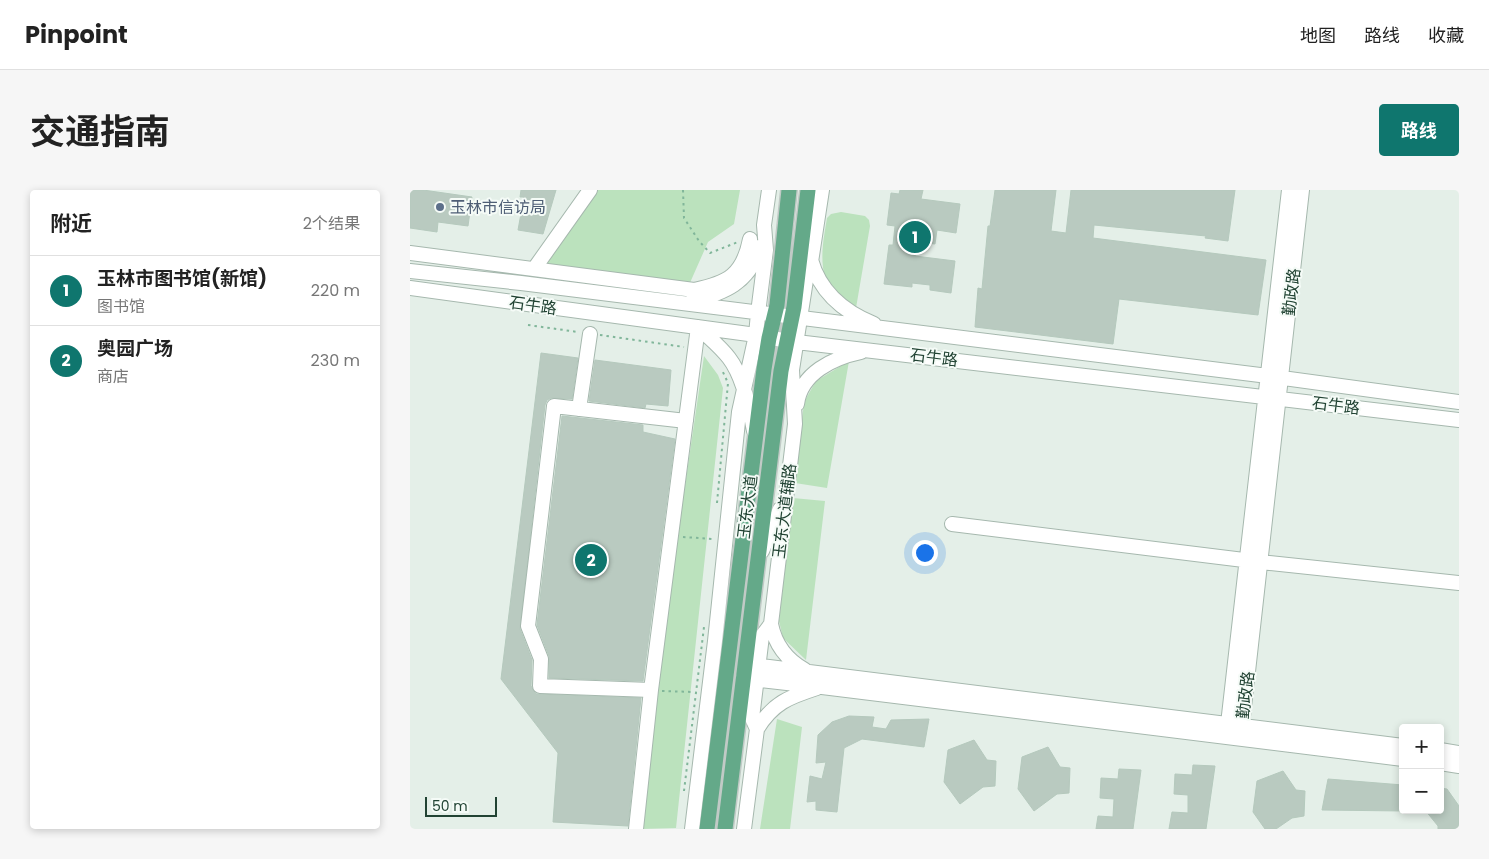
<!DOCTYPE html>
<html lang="zh">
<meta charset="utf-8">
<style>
:root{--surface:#fff;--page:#f6f6f6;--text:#222;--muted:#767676;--line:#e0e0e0;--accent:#0f766e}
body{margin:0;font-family:Poppins,"Noto Sans SC",sans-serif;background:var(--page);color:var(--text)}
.controls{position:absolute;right:15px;bottom:15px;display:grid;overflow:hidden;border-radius:5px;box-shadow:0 2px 8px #0003}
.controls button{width:45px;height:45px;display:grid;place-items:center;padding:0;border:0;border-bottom:1px solid var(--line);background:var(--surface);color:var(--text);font:25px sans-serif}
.scale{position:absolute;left:15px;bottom:12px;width:72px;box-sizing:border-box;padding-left:5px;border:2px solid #214333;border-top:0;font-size:14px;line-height:18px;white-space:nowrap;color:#214333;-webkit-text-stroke:4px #f5fbf7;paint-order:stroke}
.you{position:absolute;left:514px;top:362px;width:18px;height:18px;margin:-12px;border:4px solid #fff;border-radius:50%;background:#1a73e8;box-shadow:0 0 0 8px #1a73e833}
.badge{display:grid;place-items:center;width:32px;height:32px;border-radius:50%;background:var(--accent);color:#fff;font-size:16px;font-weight:700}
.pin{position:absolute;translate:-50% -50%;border:2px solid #fff;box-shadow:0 1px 5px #0006}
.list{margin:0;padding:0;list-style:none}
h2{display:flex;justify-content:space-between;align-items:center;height:65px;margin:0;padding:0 20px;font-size:21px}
h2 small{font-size:16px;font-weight:400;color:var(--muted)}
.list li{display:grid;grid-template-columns:32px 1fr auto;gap:15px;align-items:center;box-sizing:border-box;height:70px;padding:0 20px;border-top:1px solid var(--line)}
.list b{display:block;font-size:19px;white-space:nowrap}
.list p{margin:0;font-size:16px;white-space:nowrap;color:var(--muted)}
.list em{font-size:16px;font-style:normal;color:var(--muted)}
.map{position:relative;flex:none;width:1049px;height:639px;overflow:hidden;border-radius:5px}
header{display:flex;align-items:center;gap:30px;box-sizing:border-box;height:70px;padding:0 25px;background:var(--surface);border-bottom:1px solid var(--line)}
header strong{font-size:24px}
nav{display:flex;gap:28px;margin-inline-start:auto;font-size:18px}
.intro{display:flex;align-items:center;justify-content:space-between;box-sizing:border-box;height:120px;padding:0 30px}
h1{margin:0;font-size:35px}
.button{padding:12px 22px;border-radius:5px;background:var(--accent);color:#fff;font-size:18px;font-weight:700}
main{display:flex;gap:30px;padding:0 30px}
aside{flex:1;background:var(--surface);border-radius:5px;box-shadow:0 2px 8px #0003}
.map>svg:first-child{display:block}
.green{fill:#bbe2bd}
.building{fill:#b9cac0;stroke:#b5c9bd}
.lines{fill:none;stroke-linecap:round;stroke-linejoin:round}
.minor-casing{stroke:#a6b8ae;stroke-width:16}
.major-casing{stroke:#c1cac6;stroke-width:18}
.path{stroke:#81b69a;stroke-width:2;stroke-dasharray:2.5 4;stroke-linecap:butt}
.minor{stroke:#fff;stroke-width:14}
.major{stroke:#64a989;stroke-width:15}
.service-dot{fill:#5c6f8a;stroke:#f5fbf7;stroke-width:2}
.labels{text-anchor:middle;stroke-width:4;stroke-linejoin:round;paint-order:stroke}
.service-label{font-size:16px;fill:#4e5e75;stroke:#f5fbf7;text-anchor:start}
.street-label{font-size:16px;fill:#214333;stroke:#f5fbf7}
</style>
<header>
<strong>Pinpoint</strong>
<nav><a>地图</a><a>路线</a><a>收藏</a></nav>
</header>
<div class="intro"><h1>交通指南</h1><a class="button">路线</a></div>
<main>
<aside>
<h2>附近<small>2个结果</small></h2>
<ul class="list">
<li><span class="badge">1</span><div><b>玉林市图书馆(新馆)</b><p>图书馆</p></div><em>220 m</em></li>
<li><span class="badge">2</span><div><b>奥园广场</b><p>商店</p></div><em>230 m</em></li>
</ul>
</aside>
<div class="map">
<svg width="1049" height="639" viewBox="0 0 1049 639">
<rect width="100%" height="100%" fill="#e4efe8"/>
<!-- green -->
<path class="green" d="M187,0H330L324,34L298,52L279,95L132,77Z
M431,22L455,26L459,30L460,36L446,118C440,114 430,110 425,105C406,84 413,52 417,28L421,24Z
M294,166L308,185L313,198L266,638L231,639L261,391Z
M439,171L417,298L385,293L394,212L406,191Z
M383,308L415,311L396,470L373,448L369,431Z
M367,529L392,537L380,639H350Z"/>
<!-- building -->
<path class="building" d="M0,0H13L62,7L58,36L28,32L27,42L0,38Z
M111,0H146L133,44L108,40L114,7H110Z
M490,0H513L511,9L550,14L546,43L527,40L525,54L507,52L505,66L545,71L541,103L520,100V95L502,93V97L474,94L479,55H483L485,36L477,35L481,3L489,4Z
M585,0H646L641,41L656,43L661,0H825L818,51L795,48L796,46L684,35L683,48L856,70L848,125L709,109L703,154L565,137L568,98L572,99L578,36H580Z
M131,163L168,168L162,209L141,208L137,210L135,215L110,439L122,470L121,496L126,504L231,508L218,636L143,632L148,563L91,489Z
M185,170L261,180L258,216L236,214L235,218L179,211Z
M152,226L233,235V242L265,249L233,491L139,488V466L127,435Z
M439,526L464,527L462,537L476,539L481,530L519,529L514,557L452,549L434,558L427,622L406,620V611L397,612L400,586L412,589L416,572L406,573L408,545L422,532Z
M564,550L577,570L586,571L585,596L573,597L550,614L534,592L538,560Z
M638,557L650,577L660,578L659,603L647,604L624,621L608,599L612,567Z
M783,575L805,576L796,639H759L762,622L778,623V605L764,604L765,584L782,585Z
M709,579L731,580L723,639H686L688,626L703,627L704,609L690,608L691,588L708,589Z
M873,581L886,600L895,601L894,626L882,628L866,639H855L843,622L847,591Z
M918,589L993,595V621L912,620Z
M1030,598L1037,599L1049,616V639H1028V636L1015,620H1030Z"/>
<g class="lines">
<defs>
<path id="minor" d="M0,63L284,100C318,93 333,85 340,49
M401,70C410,102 434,122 464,134
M124,79L180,0
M0,81L111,93L858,186L1049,212
M0,98L346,145L378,151L1049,230
M281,112C313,103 341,93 349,57
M288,137C298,147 310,156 319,168C333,186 340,219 344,241
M387,214C391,183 423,168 451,162
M169,219L180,144
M542,334L850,372L1049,393
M352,361L370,319
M361,434C365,454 377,470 395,480
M335,474L993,556
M333,488L412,497L993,569
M241,500L130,496L131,469L118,436L144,216L276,231
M347,539C363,513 379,507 407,498
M822,542L818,534L879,0
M827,543L832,535L892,0
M1030,560L1049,563
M1030,573L1049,576
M226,639L241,500L288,137
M282,639L305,451L329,222L346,145L348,123L356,60L354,35L359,0
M334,639L347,539L342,528L352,446L361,434L385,234L382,180L396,90L401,72L412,0"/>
<path id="major" d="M297,639L354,179L359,148L367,115L379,0
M315,639L371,181L384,117L398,0"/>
</defs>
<!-- minor casing -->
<use href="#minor" class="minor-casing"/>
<!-- major casing -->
<use href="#major" class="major-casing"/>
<!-- path -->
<path class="path" d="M273,0L274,28L289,51L300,63L328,52
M118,135L168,142
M190,145L274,157
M307,313L318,193L312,180
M273,347L303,349
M252,501L284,502
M274,601L294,437"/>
<!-- minor -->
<use href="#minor" class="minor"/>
<!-- major -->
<use href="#major" class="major"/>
</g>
<!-- markers -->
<circle class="service-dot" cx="30" cy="17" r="5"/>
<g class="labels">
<!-- service labels -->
<g class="service-label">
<text x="40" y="23">玉林市信访局</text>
</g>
<!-- street labels -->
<g class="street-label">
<text transform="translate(881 102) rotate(-83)" y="6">勤政路</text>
<text transform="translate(123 115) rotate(8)" y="6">石牛路</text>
<text transform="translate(524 167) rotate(7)" y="6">石牛路</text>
<text transform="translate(926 215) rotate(7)" y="6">石牛路</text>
<text transform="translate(337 317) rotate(-83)" y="6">玉东大道</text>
<text transform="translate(374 321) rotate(-83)" y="6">玉东大道辅路</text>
<text transform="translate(835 505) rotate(-83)" y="6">勤政路</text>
</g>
</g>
</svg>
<div class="controls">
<button>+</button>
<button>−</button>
</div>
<div class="scale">50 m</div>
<div class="you"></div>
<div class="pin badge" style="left:505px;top:47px">1</div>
<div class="pin badge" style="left:181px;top:370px">2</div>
</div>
</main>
